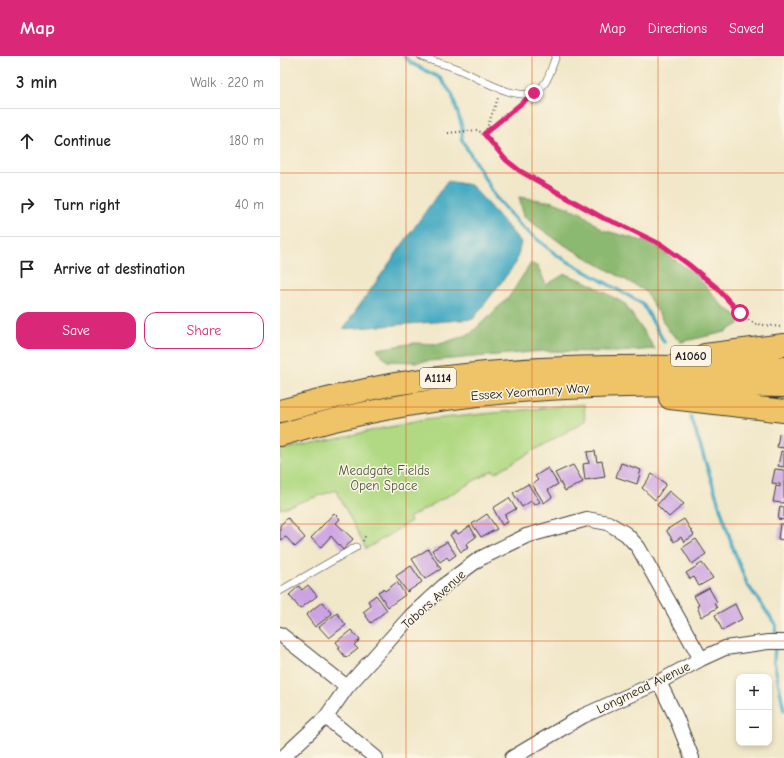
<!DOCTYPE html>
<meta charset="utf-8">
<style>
:root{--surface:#fff;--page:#f6f6f6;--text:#222;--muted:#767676;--line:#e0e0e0;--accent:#db2777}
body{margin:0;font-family:"Comic Neue",sans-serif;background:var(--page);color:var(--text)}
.controls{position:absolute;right:12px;bottom:12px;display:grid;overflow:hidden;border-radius:8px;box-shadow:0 2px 6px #0003}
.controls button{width:36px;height:36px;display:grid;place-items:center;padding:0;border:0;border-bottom:1px solid var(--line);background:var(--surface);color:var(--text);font:20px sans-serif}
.stop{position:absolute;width:12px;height:12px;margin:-9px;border:3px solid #db2777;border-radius:50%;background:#fff}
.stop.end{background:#db2777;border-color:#fff;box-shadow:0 1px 4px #0008}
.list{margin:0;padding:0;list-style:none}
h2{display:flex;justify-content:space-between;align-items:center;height:52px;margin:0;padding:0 16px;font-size:17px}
h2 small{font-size:13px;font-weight:400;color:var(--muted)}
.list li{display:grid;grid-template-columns:26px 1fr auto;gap:12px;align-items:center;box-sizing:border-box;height:64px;padding:0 16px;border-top:1px solid var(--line)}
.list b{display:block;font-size:15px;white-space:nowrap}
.list em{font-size:13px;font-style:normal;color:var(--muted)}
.actions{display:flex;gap:8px;padding:12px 16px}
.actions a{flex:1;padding:9px 0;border:1px solid var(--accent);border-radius:12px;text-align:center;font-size:14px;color:var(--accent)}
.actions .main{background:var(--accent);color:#fff}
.icon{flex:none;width:22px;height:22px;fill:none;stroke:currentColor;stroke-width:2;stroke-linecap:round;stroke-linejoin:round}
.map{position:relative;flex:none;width:504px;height:702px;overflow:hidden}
header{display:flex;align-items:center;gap:24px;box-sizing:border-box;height:56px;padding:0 20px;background:var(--accent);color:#fff}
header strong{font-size:19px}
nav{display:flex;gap:22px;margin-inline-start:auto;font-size:14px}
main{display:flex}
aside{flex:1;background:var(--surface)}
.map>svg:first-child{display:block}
.green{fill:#b1d983;stroke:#667a50}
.forest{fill:#8cb971;stroke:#546a46}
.water{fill:#41a8c1;stroke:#2e626e}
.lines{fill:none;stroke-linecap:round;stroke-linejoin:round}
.stream{stroke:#41a8c1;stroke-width:3.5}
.building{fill:#cba3e2}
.lane-casing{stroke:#3c3a36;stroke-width:8}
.street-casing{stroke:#3c3a36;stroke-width:16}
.primary-casing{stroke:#3c3a36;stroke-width:24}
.path{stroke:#3c3a36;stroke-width:2;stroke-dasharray:1 3;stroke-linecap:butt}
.lane{stroke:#fff;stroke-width:7}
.street{stroke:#fff;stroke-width:14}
.primary{stroke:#efc469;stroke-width:22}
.route{stroke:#db2777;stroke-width:5}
.grid{fill:none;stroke:#de560d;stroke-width:1;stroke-opacity:0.55}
.labels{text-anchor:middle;stroke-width:3;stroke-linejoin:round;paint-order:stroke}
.shield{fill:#fcf5e5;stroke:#5f5d58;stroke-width:1}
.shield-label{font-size:12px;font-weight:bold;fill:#1c1c1c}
.street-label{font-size:13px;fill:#1c1c1c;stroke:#fcf5e5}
.park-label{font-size:13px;fill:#49553b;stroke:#fcf5e5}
</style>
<header>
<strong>Map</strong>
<nav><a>Map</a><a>Directions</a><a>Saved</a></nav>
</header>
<main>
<aside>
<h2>3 min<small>Walk · 220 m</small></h2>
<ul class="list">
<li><svg class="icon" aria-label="ahead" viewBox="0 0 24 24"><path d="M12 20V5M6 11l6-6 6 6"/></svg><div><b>Continue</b></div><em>180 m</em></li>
<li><svg class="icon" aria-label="right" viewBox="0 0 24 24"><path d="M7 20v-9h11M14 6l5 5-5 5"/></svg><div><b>Turn right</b></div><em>40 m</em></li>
<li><svg class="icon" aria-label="arrive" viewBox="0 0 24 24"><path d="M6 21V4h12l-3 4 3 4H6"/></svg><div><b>Arrive at destination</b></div></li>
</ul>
<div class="actions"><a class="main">Save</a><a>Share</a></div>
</aside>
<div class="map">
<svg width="504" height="702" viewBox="0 0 504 702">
<rect width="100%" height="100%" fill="#fcf5e5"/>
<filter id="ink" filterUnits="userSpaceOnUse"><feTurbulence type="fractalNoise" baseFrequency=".025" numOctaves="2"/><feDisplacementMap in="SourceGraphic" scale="8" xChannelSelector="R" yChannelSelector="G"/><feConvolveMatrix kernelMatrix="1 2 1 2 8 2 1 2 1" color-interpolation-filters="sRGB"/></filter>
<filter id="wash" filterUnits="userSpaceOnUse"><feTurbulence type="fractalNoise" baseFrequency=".012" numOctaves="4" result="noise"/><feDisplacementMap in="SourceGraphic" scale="16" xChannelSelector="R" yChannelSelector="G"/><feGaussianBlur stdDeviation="0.9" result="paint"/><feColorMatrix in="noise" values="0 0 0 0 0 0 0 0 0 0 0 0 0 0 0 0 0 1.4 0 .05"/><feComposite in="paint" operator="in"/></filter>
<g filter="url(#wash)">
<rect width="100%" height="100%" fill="#f1e7c9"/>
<!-- green -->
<path class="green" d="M304,348L305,365L215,417L213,414L129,462L131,465L86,493L56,434L0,453V394L143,364Z"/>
<!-- forest -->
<path class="forest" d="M239,141L273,146L300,156L323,174L373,188L415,218L442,249L464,265L445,276L401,286L389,275L365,235L281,187L244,161Z
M251,207L258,211L266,229L285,218L307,226L345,248L375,293L336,296L263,295L137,306L107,305L97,293L135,287L160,288L190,278L229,241Z"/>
<!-- water -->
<path class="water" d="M167,125L191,129L241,186L236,207L193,263L63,273Z"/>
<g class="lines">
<!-- stream -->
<path class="stream" d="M124,0L131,7L160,22L172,38L182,71V84L217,143L243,172L278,200L363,248L384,286
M411,361L453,492L467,528L496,569L495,582
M495,588L494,606L504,654"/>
</g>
<g id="blocks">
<!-- building -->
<path class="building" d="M499,378L504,379V392L497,391Z
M315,395L317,406L322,405L325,421L305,424L303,408L309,407L307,396Z
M501,395L504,396V411L498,410Z
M341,407L361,414L357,428L336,421Z
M293,409L303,426L285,435L275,417Z
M268,412L278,428L268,434L272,441L264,447L252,428L258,424L255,420Z
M495,413L504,414V447L493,446L496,430L500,431V428L492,427Z
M372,418L386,428L375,444L362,432Z
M248,428L260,446L254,449L251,445L242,451L233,437Z
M389,435L404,448L389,461L377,449Z
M229,442L236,453L225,459L228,466L222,469L213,452Z
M500,450L504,451V464L498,463Z
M54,457L60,463L56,467L73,483L63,494L51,480L41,491L31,482Z
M207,458L217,473L201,481L192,468Z
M8,462L25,482L15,491L6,481L0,484V469Z
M404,463L414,479L404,486L401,481L394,486L386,474Z
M500,468H504V484L498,483Z
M190,470L196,481L186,488L188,492L181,496L170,479L176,475L178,478Z
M416,483L426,498L412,508L402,492Z
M167,486L176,499L169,504L167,501L160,506L152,494Z
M148,493L161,513L145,523L132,503Z
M422,507L433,522L419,530L414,521L410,523L406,517Z
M131,510L142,526L127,536L116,520Z
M117,526L125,539L108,551L98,536L103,533L105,535Z
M28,529L37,540L20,553L9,539L19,530L22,534Z
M429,532L437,546L434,547L437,552L421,561L417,550L419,549L414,540Z
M96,539L107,554L91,567L83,556L91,550L88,545Z
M42,546L52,558L35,571L26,559Z
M455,548L462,563L442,574L435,559Z
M57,557L66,569L49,582L39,571Z
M71,574L80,584L74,589L78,593L66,602L58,592L60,591L56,586Z"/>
</g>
</g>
<g filter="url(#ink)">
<use href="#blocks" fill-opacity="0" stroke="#3c3a36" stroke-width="1"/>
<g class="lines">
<defs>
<path id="lane" d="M141,0C152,6 163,7 175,12C195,19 234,46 255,36C268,30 271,12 276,0
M0,535L76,491"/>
<path id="street" d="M0,578L67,631
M379,626L396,661L412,702
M46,661L96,702
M2,702L46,661L67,631L131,560L167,527L199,503L246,480L307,463L328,467L346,478L358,491L421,603
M232,702L303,660L379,626L421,603L445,592L488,586H504"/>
<path id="primary" d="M425,299L504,289
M390,342L504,355
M0,355C38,345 76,335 115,328C243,307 374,310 504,312
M0,379C163,328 335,327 504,330"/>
</defs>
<!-- lane casing -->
<use href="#lane" class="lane-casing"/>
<!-- street casing -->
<use href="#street" class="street-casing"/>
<!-- primary casing -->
<use href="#primary" class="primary-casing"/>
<!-- path -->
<path class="path" d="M168,77L197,74L204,78L226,104L240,115L323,163L341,169L382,189L408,208L436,231L467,263L476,268L502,271
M205,77L218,42
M204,78L242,47
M83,485L86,478"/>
<!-- lane -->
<use href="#lane" class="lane"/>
<!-- street -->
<use href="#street" class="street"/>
<!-- primary -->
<use href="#primary" class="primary"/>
</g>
</g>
<g class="lines" filter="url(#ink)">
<!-- route -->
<path class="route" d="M254,37L204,78L226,104L240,115L323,162L341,169L382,189L408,208L436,231L460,257"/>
</g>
<!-- grid -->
<path class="grid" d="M126,0V702M252,0V702M378,0V702M0,117H504M0,234H504M0,351H504M0,468H504M0,585H504"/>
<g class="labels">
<!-- shield labels -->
<g class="shield">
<rect x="391" y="290" width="40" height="20" rx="3"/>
<rect x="140" y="312" width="36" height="20" rx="3"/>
</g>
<g class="shield-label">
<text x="411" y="304">A1060</text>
<text x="158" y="326">A1114</text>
</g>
<!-- street labels -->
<g class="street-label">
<text transform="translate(250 335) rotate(-4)" y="5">Essex Yeomanry Way</text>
<text transform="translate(153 543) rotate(-42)" y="5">Tabors Avenue</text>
<text transform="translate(363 631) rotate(-26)" y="5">Longmead Avenue</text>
</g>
<!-- park labels -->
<g class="park-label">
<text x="104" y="419">Meadgate Fields<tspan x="104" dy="15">Open Space</tspan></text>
</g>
</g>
</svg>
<div class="controls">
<button>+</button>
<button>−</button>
</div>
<div class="stop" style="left:460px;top:257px"></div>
<div class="stop end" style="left:254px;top:37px"></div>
</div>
</main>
